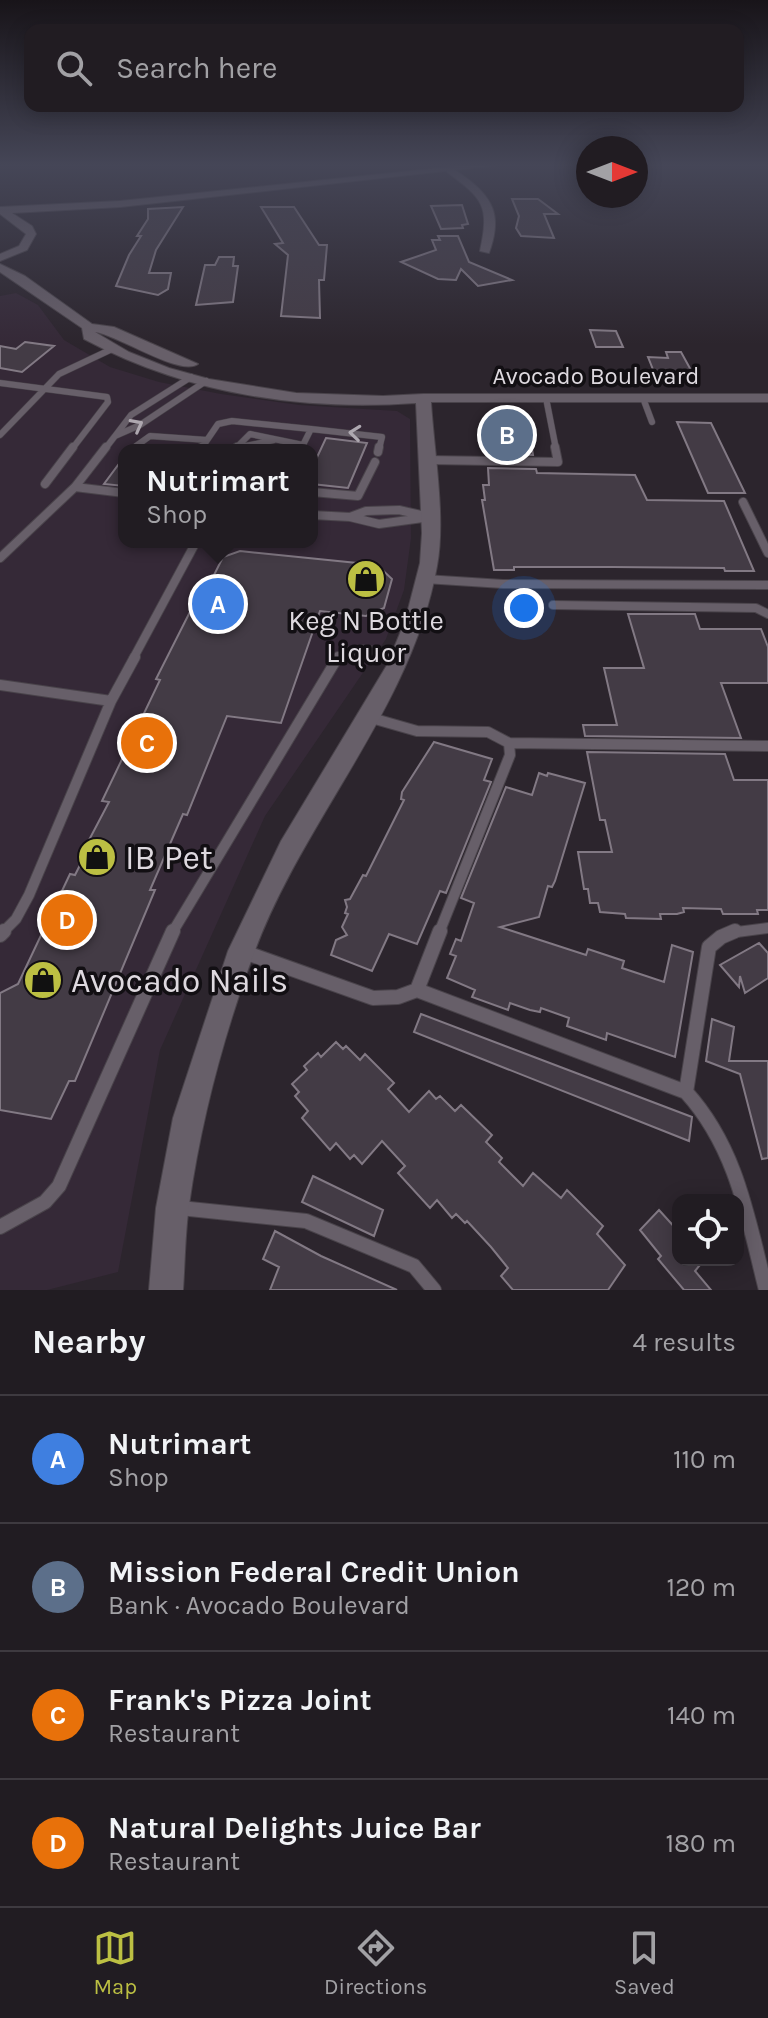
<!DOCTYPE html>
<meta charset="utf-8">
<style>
:root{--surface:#211c22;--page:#29252a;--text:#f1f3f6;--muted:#a2a1a5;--line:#3e3a40;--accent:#bcbf43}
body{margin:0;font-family:Karla,sans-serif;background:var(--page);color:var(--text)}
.controls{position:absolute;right:24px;bottom:24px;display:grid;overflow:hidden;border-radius:16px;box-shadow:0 4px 20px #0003}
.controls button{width:72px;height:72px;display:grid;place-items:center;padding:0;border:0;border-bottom:2px solid var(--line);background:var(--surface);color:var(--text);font:40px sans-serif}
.compass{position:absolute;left:576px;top:136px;width:72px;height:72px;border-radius:50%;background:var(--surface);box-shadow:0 4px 20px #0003;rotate:90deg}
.you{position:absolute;left:524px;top:608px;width:28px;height:28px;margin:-20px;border:6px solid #fff;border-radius:50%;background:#1a73e8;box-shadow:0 0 0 12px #1a73e833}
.badge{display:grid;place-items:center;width:52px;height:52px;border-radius:50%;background:var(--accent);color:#fff;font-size:26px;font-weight:700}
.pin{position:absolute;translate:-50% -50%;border:4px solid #fff;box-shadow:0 2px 8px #0006}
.popup{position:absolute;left:118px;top:444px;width:200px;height:104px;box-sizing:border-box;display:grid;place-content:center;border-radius:16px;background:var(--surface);filter:drop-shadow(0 2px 6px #0005);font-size:26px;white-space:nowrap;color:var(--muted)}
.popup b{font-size:30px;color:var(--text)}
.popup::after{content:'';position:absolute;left:50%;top:100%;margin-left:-16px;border:16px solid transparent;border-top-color:var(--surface)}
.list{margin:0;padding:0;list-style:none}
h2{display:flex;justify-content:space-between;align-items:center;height:104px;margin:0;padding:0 32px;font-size:34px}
h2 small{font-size:26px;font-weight:400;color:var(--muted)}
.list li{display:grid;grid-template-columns:52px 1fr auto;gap:24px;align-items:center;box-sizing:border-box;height:128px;padding:0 32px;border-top:2px solid var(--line)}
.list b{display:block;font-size:30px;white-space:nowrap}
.list p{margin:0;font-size:26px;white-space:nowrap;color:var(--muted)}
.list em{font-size:26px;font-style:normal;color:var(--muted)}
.icon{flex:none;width:44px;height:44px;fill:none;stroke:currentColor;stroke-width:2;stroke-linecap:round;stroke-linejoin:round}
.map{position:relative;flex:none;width:768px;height:1290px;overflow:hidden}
.search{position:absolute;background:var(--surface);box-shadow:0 4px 20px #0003;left:24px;right:24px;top:24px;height:88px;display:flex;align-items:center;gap:20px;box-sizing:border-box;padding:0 28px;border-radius:16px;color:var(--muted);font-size:30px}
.sheet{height:616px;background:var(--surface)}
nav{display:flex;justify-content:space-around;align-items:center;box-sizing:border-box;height:112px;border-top:2px solid var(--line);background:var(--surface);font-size:22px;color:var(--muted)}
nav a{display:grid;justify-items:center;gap:4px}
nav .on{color:var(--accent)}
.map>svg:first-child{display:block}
.built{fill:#352937;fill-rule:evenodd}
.building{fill:#433b45;stroke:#827984;stroke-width:2}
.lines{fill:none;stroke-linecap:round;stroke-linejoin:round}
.service-far3-casing{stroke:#49434a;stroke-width:7}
.service-far2-casing{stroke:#49434a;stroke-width:10}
.service-far1-casing{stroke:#49434a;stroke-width:12}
.service-casing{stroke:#49434a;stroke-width:16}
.minor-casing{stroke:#49434a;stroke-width:2}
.tertiary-casing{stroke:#49434a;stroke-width:2}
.secondary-casing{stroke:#49434a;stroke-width:2}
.service-far3{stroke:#675f69;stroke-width:6}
.service-far2{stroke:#675f69;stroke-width:8}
.service-far1{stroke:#675f69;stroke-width:10}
.service{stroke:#675f69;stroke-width:14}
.minor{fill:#675f69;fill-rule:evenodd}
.tertiary{fill:#675f69;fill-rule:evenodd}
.secondary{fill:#675f69;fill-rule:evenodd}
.oneway{stroke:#aea8b0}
.labels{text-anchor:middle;stroke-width:7;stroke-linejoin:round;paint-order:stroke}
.far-street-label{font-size:24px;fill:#ded9df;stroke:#120f13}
.poi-label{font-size:28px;fill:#ded9df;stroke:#120f13}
.near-poi-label{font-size:34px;fill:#ded9df;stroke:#120f13;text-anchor:start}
</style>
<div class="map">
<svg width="768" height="1290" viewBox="0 0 768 1290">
<rect width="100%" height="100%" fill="#2c252d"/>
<!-- built -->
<path class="built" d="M16,293L38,305L64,340L110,367L159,382L221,394L299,405L397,411L410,419L411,538L404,590L386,639L265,816L160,1050L118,1272L47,1290H0V296ZM124,450H312V542H124Z"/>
<!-- building -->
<path class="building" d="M512,199H538L558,214H544L554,238L521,236L516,228L519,216Z
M462,205L468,224L462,225L463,228L441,229L431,206Z
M183,207L156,250L149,273H171L168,289L158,295L116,286L129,255L141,236H137L148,219V209Z
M261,207H294L319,245H327L324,280H319L320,318L281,316L288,255L275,244L283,243Z
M438,236H458L469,262L512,280L478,286L461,269L456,280L438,279L401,262L436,250L432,240H440Z
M219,257H234L233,266H238L233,302L196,305L205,265H215Z
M590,330L616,331L623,347H596Z
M25,342L54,346L22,372L0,368V346L16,349Z
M666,352H681L692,372H654L648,357L668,358Z
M483,422L528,423L533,455L487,454Z
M677,422L711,423L745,493H708Z
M326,438L367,443L348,488L312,484V468Z
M124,457V486L104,484Z
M488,468L536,469L537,473L635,475L647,500L724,501L754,571H725L724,568L613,567H514V570H494L482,500H485L483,485H489Z
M240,551L377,565L392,579L384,608L366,616L320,611L281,723L227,716L187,815L183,814L150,890H155L75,1081H69L51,1119L0,1110V993L18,984L70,874L75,875L91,843L88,842L109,802L102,801L160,680L156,679L198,596L203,597L223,557Z
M628,614H695L700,629H761L768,647V683H721L741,738L585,736L583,725H617L604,668H644Z
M434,742L492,759L484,780L491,782L446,893L440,891L417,944L389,934L372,971L331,955L336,940L347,935L342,927L348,914L345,913L347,907L345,900L350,899L363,875L366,876L404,800L401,799L402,792Z
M587,752L725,754L734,780H768V910H757L758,914H723L721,909L683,908L684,912L677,914H660L661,919L626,918L625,914L600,912L598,903H590L588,889H584L578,852H612L605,820H600Z
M539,773L547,776L548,773L585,783L555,881L552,887L548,886L539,917L500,927L586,955L588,949L624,961L622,968L664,982L672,945L693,952L675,1057L607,1033L606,1040L584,1032L567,1026L569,1018L541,1008L540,1012L530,1010L510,1003L508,1010L472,997L475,990L447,978L456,956L450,954L456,939L461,941L474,903L461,898L506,787L532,795Z
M759,943L768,953V978L745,993L740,976L739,987L720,965Z
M421,1014L692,1117L689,1141L414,1032Z
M712,1019L734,1027L729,1061H768V1158L762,1159L740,1074L706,1061Z
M336,1042L343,1049L346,1046L360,1060L365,1054L394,1083L388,1089L409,1112L429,1091L436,1099L440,1096L455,1111L461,1105L492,1135L486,1142L502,1158L499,1162L523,1186L533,1173L561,1198L567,1190L603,1226L597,1234L625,1265L608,1290H513L501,1276L508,1268L491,1247L467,1221L465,1223L456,1214L452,1218L437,1200L430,1208L398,1173L405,1166L382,1141L362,1164L354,1155L350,1159L336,1143L330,1150L302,1118L308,1111L295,1096L299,1092L292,1084L307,1070L304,1066L318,1053L321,1057Z
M313,1176L383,1210L374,1236L302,1202Z
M659,1210L678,1231V1260H704L695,1271L711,1290H684L658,1259L661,1256L640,1230Z
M275,1231L321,1256L397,1290H270L279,1267L263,1259Z"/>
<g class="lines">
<defs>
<path id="service-far3" d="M191,377L131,415L115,436L140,425L206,381
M0,383L107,397L108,402L72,449
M546,398L556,449
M643,398L652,422
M311,429L382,437L379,449
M0,435L59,374L112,349
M136,446L150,436L207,440
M236,448L274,440
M105,449L115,436
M201,449L218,424L232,421L311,429L301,449
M235,449L250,434L303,445"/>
<path id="service-far2" d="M236,448L241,447
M200,450L202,447
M234,450L237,447
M301,450L302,447
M378,452L379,447
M427,460L558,462L555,447
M45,484L73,447
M75,487L124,493
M312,492L358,496L375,462
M743,502L768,553
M399,510L430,517L379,524L350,517L366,511Z
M312,515L350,517
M0,558L75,487L106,447
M425,579L503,584L768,585
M553,605L756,608L768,614
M133,659L196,542
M337,659C354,642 380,652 401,657"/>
<path id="service-far1" d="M0,685L111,701L135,657
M368,717L417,731L488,732L509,743L510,755L439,933
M509,743L768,746
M2,933L16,919L29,895L111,701
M172,933L338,657
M729,933L768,928"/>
<path id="service" d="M0,935L4,931
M244,952L373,998L398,997L417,990L440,931
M417,990L686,1092L709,947L721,937L735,931
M686,1092C737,1148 748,1219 766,1290
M180,1208L306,1221L414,1266L434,1290
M0,1227L45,1202L59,1186L173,931"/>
<path id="minor" d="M447,168C456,169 462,175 469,180C496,201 501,220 489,253L480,251C490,205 483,199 447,172Z"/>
<path id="tertiary" d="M478,164H508L120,207L12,213L32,226L36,234L27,250L0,261V254L19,246L26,234L0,214V207L120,201Z"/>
<path id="secondary" d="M0,264L25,276L92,324L114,327L198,364C180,377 118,335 95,332L129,352L169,368L209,379L296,393L383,396L423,394H768V402H431C434,451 446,519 437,566C412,708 303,819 254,953C224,1034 201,1120 189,1205C185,1233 185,1262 183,1290H149L156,1208L173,1118L228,951L281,841L387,665L405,621L420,563L422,533L416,403C301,411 187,394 84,339L82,328L0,272Z"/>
</defs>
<!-- service-far3 casing -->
<use href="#service-far3" class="service-far3-casing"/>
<!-- service-far2 casing -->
<use href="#service-far2" class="service-far2-casing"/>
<!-- service-far1 casing -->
<use href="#service-far1" class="service-far1-casing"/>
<!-- service casing -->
<use href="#service" class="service-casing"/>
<!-- minor casing -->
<use href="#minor" class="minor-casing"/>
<!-- tertiary casing -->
<use href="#tertiary" class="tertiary-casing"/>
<!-- secondary casing -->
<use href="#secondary" class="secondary-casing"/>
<!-- service-far3 -->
<use href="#service-far3" class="service-far3"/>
<!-- service-far2 -->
<use href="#service-far2" class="service-far2"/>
<!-- service-far1 -->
<use href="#service-far1" class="service-far1"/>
<!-- service -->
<use href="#service" class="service"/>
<!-- minor -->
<use href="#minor" class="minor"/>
<!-- tertiary -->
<use href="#tertiary" class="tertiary"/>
<!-- secondary -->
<use href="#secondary" class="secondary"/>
</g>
<!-- one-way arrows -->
<defs><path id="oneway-chevron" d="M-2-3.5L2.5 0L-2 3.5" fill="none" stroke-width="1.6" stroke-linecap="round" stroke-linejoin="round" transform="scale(2)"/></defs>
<g class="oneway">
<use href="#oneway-chevron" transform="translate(137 425) rotate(-28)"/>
<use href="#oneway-chevron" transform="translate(355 433) rotate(-174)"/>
</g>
<!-- sky -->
<linearGradient id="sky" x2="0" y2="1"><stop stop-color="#181419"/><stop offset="0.48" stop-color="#454657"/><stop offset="1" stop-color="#454657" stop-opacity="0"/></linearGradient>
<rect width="768" height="344" fill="url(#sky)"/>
<!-- icons -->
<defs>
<symbol id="shop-disc" viewBox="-11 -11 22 22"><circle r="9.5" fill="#bcbf43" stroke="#120f13"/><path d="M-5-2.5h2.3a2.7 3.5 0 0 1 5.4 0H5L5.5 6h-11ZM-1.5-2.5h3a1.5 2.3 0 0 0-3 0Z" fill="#111"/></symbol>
</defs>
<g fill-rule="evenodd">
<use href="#shop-disc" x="344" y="557" width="44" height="44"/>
<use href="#shop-disc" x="75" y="835" width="44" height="44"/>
<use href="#shop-disc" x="21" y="958" width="44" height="44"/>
</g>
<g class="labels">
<!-- far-street labels -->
<g class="far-street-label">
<text x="596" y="384">Avocado Boulevard</text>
</g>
<!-- poi labels -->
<g class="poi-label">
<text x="366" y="630">Keg N Bottle<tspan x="366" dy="32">Liquor</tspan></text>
</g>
<!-- near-poi labels -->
<g class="near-poi-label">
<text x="125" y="869">IB Pet</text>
<text x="71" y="992">Avocado Nails</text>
</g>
</g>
</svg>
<div class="controls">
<button><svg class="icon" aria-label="locate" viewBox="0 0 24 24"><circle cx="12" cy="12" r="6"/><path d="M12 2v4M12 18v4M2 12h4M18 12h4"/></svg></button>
</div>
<svg class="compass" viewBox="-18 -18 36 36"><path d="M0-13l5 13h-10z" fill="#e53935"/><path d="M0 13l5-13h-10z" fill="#a2a1a5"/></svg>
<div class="you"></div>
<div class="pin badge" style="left:218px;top:604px;background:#3f7fe0">A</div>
<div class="popup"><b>Nutrimart</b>Shop</div>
<div class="pin badge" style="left:507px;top:435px;background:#5c6f8a">B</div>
<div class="pin badge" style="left:147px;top:743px;background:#e8710a">C</div>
<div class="pin badge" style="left:67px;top:920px;background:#e8710a">D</div>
<div class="search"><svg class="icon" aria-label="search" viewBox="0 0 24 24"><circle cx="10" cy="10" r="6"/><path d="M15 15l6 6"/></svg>Search here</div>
</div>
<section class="sheet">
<h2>Nearby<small>4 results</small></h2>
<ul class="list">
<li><span class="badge" style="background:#3f7fe0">A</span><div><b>Nutrimart</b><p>Shop</p></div><em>110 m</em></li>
<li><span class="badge" style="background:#5c6f8a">B</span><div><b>Mission Federal Credit Union</b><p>Bank · Avocado Boulevard</p></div><em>120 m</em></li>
<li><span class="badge" style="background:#e8710a">C</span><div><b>Frank's Pizza Joint</b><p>Restaurant</p></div><em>140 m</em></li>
<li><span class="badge" style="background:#e8710a">D</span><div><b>Natural Delights Juice Bar</b><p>Restaurant</p></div><em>180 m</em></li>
</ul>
</section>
<nav>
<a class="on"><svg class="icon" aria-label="map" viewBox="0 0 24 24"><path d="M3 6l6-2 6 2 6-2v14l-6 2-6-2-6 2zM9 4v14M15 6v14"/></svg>Map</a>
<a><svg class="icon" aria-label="directions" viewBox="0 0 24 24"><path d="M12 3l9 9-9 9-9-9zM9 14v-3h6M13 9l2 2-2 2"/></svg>Directions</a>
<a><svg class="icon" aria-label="saved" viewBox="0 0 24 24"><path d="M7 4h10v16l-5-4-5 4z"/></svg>Saved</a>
</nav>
